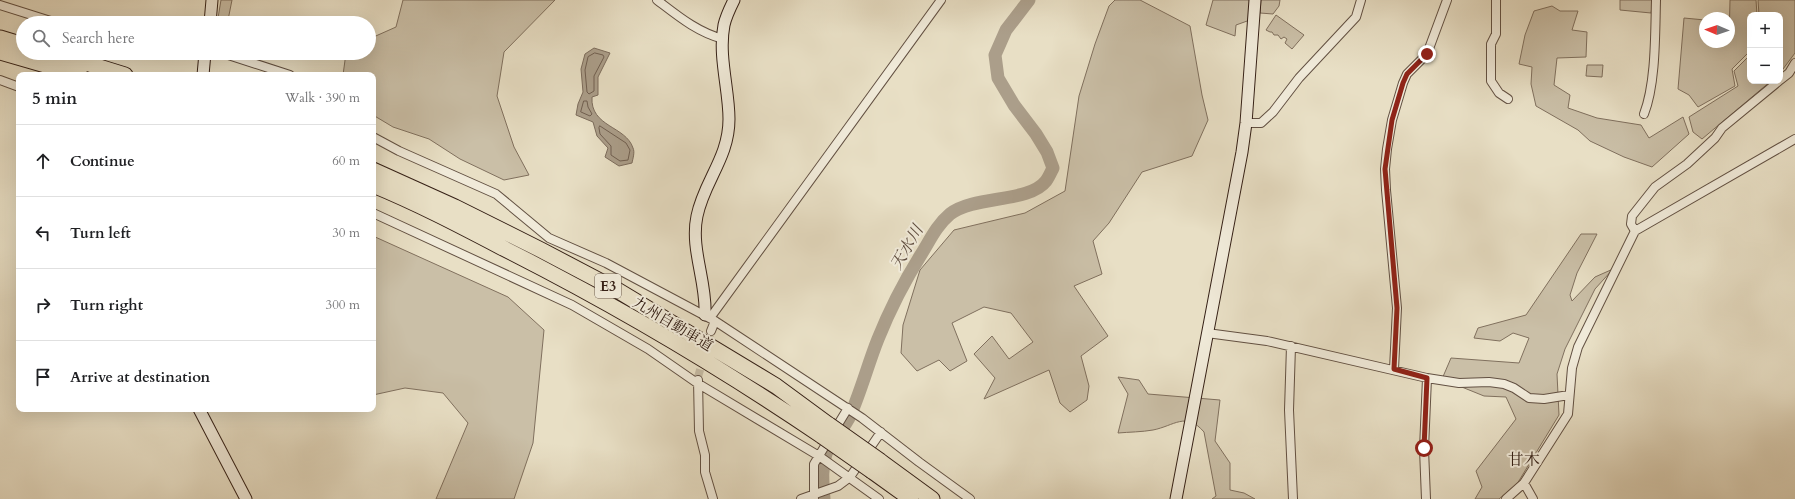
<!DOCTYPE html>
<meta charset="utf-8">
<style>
:root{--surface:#fff;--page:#f2f2f2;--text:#202124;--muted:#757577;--line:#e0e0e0}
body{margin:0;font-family:Cardo,"Noto Serif JP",serif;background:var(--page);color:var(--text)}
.controls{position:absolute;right:12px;top:12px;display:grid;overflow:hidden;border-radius:8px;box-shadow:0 4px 16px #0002}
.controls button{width:36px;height:36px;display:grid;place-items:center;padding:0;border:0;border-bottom:1px solid var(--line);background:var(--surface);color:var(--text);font:20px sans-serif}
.compass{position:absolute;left:1699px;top:12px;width:36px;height:36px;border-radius:50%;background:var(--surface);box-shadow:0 4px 16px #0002;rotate:272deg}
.stop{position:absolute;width:12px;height:12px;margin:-9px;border:3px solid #8f2418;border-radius:50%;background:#fff}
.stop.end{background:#8f2418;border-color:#fff;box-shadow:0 1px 4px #0008}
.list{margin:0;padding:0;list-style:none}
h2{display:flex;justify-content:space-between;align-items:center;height:52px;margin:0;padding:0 16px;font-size:17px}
h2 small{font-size:13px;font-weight:400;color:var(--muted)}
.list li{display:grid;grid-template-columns:26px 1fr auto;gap:12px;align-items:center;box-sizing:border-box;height:72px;padding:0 16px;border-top:1px solid var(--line)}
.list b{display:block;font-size:15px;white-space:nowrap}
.list em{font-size:13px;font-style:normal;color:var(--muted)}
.icon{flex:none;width:22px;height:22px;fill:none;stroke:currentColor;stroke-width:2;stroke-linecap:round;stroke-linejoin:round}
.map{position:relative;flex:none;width:1795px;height:499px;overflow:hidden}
.search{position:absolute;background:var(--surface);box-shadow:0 4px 16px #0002;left:16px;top:16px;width:360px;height:44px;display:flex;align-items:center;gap:10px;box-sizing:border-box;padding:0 14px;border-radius:22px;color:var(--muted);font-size:15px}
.panel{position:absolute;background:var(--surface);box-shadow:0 4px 16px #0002;left:16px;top:72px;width:360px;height:340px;border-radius:8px}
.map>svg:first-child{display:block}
.green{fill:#cabfa7;stroke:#80705e}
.water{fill:#ab9e8a;stroke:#7c6c5c}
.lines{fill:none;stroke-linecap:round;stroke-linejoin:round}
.shore{stroke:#705f50;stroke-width:1}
.river{stroke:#ab9e8a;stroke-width:13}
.street-tunnel{stroke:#c4b9a2;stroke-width:8;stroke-dasharray:8 4;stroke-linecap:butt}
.street-casing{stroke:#625042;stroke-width:10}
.secondary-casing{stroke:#352016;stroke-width:13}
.highway-casing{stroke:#352016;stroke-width:17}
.street{stroke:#f0ead9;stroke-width:8}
.secondary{stroke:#f0ead9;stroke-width:11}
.highway{stroke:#e8dfc5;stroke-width:15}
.highway-bridge-casing{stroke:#352016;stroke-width:17;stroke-linecap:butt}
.highway-bridge{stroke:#e8dfc5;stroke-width:15}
.route{stroke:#8f2418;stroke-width:5}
.labels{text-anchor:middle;stroke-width:4;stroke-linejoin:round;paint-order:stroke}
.shield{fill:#f0ead9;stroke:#6d5d50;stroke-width:1}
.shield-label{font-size:14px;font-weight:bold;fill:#352016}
.street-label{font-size:15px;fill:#352016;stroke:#f0ead9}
.water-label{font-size:16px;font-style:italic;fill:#5e4c3f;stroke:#f0ead9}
.neighbourhood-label{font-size:16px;fill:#352016;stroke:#f0ead9}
</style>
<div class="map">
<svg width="1795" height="499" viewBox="0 0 1795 499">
<rect width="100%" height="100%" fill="#e8dfc5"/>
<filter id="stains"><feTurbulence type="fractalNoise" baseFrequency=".005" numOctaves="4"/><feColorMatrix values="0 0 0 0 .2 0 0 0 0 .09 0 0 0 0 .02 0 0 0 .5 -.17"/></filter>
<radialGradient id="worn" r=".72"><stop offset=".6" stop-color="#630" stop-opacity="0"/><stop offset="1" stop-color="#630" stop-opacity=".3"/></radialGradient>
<!-- green -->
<path class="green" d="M221,0H232L228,20L218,18Z
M403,0H555L504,52L497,96L514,147L529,175L504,180L460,159L429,139L393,127L373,115V75H343L346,53H369V39L396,27Z
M1115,0H1140L1190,26L1202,95L1208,120L1192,156L1142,172L1109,223L1093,241L1102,274L1074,286L1108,336L1081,356L1089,386L1087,400L1070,412L1060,403L1049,370L984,399L995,378L974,354L992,336L1009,359L1033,342L1011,313L984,307L952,323L967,361L950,371L939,360L917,371L901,353L903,325L920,270L954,230L1025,213L1065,191L1079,96L1095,44L1109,6Z
M1213,0H1251L1250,20L1236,25L1235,36L1206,25Z
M1261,0H1280L1279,6L1273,14L1260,13Z
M1620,0H1653L1651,13L1620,10Z
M1730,0H1756L1757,15H1750V51L1732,69L1735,86L1698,107L1689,95L1678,89L1684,18L1705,20V42H1729Z
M1758,0H1795V53L1780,73V15H1759Z
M1552,6L1560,11H1578L1572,30L1587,32L1586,57L1557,58L1554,85L1570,95L1568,108L1597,118L1641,125L1649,138L1683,117L1689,134L1652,167L1624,157L1590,141L1578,130L1536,106L1531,84L1532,67L1519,64L1525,35L1534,11Z
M1276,15L1304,35L1292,49L1285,43L1287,39L1284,37L1281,39L1278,35H1274L1272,32H1270L1266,30Z
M1750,55V81H1771L1702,139L1693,132L1689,117L1738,86L1734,71Z
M1587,65H1603L1602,77L1586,76Z
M1581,234H1597L1577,273L1570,295L1572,301L1595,277L1613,269L1595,289L1565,349L1557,374L1559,415L1517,484L1499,499H1475L1482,487L1476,471L1516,419L1506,397L1484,396L1442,379L1451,358L1519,363L1529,338L1513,333L1500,341L1474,338L1478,328L1526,315Z
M373,236L508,297L544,330L533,443L514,499H436L468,423L443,393L405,388L373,395Z
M1118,377L1139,380L1148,394L1220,400L1215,441L1230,463V490L1244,493L1255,499H1212L1216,496L1204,432C1186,411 1174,426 1153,430C1142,432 1129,432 1118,433L1128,394Z"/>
<!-- water -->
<path class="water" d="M594,48L610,53L598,77V95L592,97C590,127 626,126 633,148C635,152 633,158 632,163L619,166L605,157L608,148L597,136L593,122L576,115L578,104L583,92L581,69L585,54Z"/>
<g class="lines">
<!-- shore -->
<path class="shore" d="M595,53L603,55L604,57L594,76V91L589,94L587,92L585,70L588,57Z
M584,101H587L588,107L592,114L590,116L581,112Z
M600,126L626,143L630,150L628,160L620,161L611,155V146L600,134L599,128Z"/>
<!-- river -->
<path class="river" d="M824,499C823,484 821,469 826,454C831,440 844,429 850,416C861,391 868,364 878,339C890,309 905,280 922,253C931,238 937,225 950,214C975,195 1029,203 1046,181C1049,177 1051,172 1053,168L1047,152L1036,134L1014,105L998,78L995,55L1006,30L1029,0"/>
<!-- street-tunnel -->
<path class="street-tunnel" d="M698,377L711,331"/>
<defs>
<path id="street" d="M657,0C678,16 697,32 723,39
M1496,0V34L1491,44V81L1499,93L1508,99
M0,5L57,23
M222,53L290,75
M0,80L19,87
M1780,80L1789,73L1795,63
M1644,114C1656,83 1655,34 1656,0
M1246,123H1261L1273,112L1299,78L1356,17L1361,0
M373,137L399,151L496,194L549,238L606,263L715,321L862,418L919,462L970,499
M373,213L572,305L648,349L697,383L819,456L879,499
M1635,231L1631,224L1632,216L1655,187L1687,164L1715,138L1722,128L1779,81
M710,318L941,0
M711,331L715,321
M1207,333L1267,341L1427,378L1459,383L1489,382L1504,384L1514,388L1529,398L1544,399L1569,395
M1291,346L1289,410L1293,499
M1394,369L1397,308L1386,190L1385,169L1387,149L1392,120L1403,83L1407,74L1427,54L1447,0
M698,380L699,431L705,455V472L713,499
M1524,483L1533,499
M814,498V464L848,408
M801,499L838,486L850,477L881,432
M1426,499L1424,449L1427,378
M1506,499L1524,483L1568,414L1572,368L1578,347L1635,231L1795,139"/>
<path id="secondary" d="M210,23L212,0
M203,75L205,53
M705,315C707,282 690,249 697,216C704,181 729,158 729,119C729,89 718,56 724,25C726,16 730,8 734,0
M199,409L246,499
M1176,499L1242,152L1246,123L1255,0"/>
<path id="highway" d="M0,38L23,45
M0,52L80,75
M54,53L125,75
M373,170L455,207L541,250L617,290L776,386L829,425
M373,185C417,203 459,225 501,247C612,303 719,366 822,436
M880,461L932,499
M872,471L911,499"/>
</defs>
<!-- street casing -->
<use href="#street" class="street-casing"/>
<!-- secondary casing -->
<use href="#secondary" class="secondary-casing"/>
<!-- highway casing -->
<use href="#highway" class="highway-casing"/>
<!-- street -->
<use href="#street" class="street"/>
<!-- secondary -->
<use href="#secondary" class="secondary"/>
<!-- highway -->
<use href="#highway" class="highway"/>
<defs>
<path id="highway-bridge" d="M829,425L880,461
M822,436L872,471"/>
</defs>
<!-- highway-bridge casing -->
<use href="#highway-bridge" class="highway-bridge-casing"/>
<!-- highway-bridge -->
<use href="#highway-bridge" class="highway-bridge"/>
</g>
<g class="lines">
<!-- route -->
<path class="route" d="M1424,448L1427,378L1394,369L1397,308L1385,169L1392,120L1403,83L1407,74L1427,54"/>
</g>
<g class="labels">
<!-- shield labels -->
<rect class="shield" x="595" y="274" width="26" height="24" rx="3"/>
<g class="shield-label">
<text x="608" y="291">E3</text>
</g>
<!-- street labels -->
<g class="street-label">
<text transform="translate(673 324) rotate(31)" y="5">九州自動車道</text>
</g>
<!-- water labels -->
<g class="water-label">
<text transform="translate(906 247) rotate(-60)" y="6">天水川</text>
</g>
<!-- neighbourhood labels -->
<g class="neighbourhood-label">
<text x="1524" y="465">甘木</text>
</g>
</g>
<rect width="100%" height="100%" filter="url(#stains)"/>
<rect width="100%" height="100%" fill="url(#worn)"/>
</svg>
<div class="controls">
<button>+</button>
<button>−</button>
</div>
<svg class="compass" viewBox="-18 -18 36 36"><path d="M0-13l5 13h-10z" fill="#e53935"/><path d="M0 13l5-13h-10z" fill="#757577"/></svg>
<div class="stop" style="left:1424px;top:448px"></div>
<div class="stop end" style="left:1427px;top:54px"></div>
<div class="search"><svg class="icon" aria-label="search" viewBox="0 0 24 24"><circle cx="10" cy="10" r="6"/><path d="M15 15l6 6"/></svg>Search here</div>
<section class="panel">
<h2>5 min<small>Walk · 390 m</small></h2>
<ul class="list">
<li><svg class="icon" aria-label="ahead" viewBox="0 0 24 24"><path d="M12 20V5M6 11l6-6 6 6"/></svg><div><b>Continue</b></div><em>60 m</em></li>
<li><svg class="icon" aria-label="left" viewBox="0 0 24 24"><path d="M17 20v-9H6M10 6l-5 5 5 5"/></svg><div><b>Turn left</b></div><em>30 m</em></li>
<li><svg class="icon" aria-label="right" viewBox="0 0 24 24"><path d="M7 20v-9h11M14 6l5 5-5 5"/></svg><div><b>Turn right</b></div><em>300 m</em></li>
<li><svg class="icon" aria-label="arrive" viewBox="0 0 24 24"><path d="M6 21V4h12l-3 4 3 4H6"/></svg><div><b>Arrive at destination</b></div></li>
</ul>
</section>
</div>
